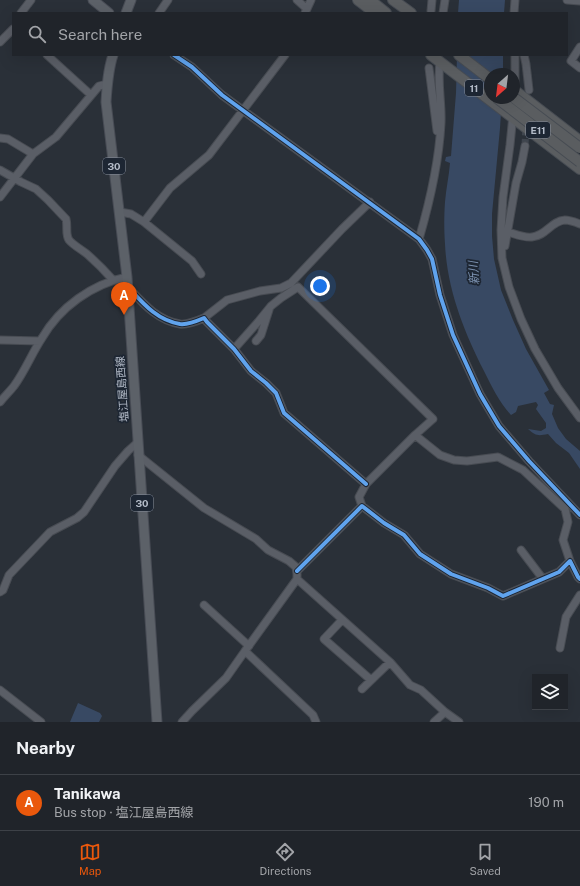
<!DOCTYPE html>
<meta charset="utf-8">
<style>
:root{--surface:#20242a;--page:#2d3036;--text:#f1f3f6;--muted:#a2a4a8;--line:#3d4147;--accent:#ea580c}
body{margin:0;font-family:"Public Sans","Noto Sans JP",sans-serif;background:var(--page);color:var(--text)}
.controls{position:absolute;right:12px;bottom:12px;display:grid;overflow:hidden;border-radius:0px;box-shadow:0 4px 16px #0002}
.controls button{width:36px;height:36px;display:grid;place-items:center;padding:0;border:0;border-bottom:1px solid var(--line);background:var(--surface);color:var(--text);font:20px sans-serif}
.compass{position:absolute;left:484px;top:68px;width:36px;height:36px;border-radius:50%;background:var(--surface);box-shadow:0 4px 16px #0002;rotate:208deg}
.you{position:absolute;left:320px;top:286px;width:14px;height:14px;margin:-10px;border:3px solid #fff;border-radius:50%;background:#1a73e8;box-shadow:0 0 0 6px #1a73e833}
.badge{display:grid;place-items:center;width:26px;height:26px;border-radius:50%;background:var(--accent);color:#fff;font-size:13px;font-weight:700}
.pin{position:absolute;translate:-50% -33px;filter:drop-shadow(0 1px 2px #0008)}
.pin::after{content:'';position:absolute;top:21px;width:14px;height:12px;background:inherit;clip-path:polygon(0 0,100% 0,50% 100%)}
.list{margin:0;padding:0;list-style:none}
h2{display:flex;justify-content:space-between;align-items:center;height:52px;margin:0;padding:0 16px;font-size:17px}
h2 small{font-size:13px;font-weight:400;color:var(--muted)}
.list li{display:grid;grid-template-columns:26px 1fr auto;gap:12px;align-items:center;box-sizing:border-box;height:56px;padding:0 16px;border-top:1px solid var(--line)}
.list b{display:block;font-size:15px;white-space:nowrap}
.list p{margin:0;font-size:13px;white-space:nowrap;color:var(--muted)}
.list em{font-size:13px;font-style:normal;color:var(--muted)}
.icon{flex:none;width:22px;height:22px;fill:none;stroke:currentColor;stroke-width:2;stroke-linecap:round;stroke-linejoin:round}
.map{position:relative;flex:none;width:580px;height:722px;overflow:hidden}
.search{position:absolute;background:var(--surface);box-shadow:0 4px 16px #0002;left:12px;right:12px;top:12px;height:44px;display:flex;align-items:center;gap:10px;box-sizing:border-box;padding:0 14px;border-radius:0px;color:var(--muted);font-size:15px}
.sheet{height:108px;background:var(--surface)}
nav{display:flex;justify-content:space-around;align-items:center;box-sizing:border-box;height:56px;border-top:1px solid var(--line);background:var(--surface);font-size:11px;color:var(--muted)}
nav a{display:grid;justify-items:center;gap:2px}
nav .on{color:var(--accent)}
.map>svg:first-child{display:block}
.water{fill:#384963}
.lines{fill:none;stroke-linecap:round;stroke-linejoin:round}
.minor-tunnel{stroke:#3f454e;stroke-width:7;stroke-dasharray:7 3.5;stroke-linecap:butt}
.minor-casing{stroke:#484c53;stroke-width:9}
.major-casing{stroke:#484c55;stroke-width:11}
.highway-casing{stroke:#474c53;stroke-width:12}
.minor{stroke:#5a5e66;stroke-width:7}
.major{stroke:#5c6168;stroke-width:9}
.highway{stroke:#5a5d60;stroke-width:10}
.highway-bridge-casing{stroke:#474c53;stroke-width:12;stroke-linecap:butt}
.highway-bridge{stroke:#5a5d60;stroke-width:10}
.cycleway-casing{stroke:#1d2633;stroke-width:6}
.cycleway{stroke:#60a3ed;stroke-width:4}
.labels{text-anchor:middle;stroke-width:3.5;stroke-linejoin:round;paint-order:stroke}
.shield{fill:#1d2633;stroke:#878f9c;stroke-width:1}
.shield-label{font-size:10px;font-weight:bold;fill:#b4bcc9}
.street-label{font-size:11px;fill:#b4bcc9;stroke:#1d2633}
.water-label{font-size:12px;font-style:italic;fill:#7c92b1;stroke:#1d2633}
</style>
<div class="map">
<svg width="580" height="722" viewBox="0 0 580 722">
<rect width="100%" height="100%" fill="#2a3038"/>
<!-- water -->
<path class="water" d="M459,0H505L504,13H458Z
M457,55H503V74H490V98H502L500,128L492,214V236L494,259L501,290L513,320L526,349L549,390L544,393L550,404L554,405L552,414L558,428L566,439L580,451V469L569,453L556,443L548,434C538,436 536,436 528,429L541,431L546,428V423L536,409L538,405L536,402L518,406L516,412L511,415C499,402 492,387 484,371C464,332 447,289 445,244C444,231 444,215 445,202C446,189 449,176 450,163L445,161L446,157L451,156L456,93Z
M78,703L100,713L102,716L99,722H70Z"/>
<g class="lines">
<!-- minor-tunnel -->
<path class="minor-tunnel" d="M525,146L526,124"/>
<defs>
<path id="minor" d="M297,0L307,9
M567,0L580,1
M431,11L432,0
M21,13L31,0
M159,13L168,0
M305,13L311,0
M443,13L445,0
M514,13L515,0
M0,42L13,29
M580,47L571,61L580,68
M47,55L91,95
M174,55L192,67L222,95L419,239L427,250L432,259L440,295L453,335L480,394L499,426L529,461L580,515
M524,55L526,64L529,90
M429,68L437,131
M515,95V55
M513,115L510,145L503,197L501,230L502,258L509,287L521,319L535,349L558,388L580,418
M0,138L8,139L33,154
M0,170L21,182L36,189L48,200L66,219C68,226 65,234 69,240C73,245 82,250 87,254C96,262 105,271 113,280
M0,197L33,154L56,137L99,86L107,84
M120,212L131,214L144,222L192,261L201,274
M144,222L170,188L209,155L285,55
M508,232C515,234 524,238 532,237C546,236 551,221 565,220C570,220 575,222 580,224
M419,239C430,201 439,163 441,123C442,103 437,82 440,62
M505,246L516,183L522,162L525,146
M127,286C142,302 156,320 180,324C187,325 197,321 204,318L207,322L234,349L251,371L266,383L276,393L284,413L366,484
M204,318L227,300L260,291L281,288L291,283L342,229L370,202
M0,340L40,341
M256,341L261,335L269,310
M234,349L258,322L271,306L281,298L298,287L433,419L415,435
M0,402C5,396 10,391 14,386C25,371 32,353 42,338C60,307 92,284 127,277
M138,455L204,508L256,539L268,550L289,561L296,567L297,574V579L245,651
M362,506L359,497L366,484L415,435L440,455L454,460L467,461L498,457L523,470L565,509L568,522L563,540L570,561
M521,550L543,579
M297,571L362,506L384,523L404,535L420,554L451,574L488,588L503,596L559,572L570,561L578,577L580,579
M297,579L390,662L410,685L421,690L445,712L459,722
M0,592L3,590L9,575L50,532L77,518L84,512L115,466L128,451L138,442
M204,605L249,646
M342,620L324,639L371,680
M560,648L566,617L580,595
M362,689L390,662
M0,690L41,722
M182,722L192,711L226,678L245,651L313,715L316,722
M434,722L445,712"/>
<path id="major" d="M93,0L109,13
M126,13L131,0
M113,55C108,70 107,86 106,102L127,277L157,722"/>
<path id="highway" d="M358,0L375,13
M370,0L386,13
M393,0L411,13
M431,55L580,169
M459,55L490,79
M514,90L580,141"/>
</defs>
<!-- minor casing -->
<use href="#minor" class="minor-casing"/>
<!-- major casing -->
<use href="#major" class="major-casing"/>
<!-- highway casing -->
<use href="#highway" class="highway-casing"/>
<!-- minor -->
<use href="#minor" class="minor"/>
<!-- major -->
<use href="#major" class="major"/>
<!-- highway -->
<use href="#highway" class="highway"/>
<defs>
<path id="highway-bridge" d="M497,98L580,162
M514,98L580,148"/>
</defs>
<!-- highway-bridge casing -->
<use href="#highway-bridge" class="highway-bridge-casing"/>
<!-- highway-bridge -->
<use href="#highway-bridge" class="highway-bridge"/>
<defs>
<path id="cycleway" d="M174,55L192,67L222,95L419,239L427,250L432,259L440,295L453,335L480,394L499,426L529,461L580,515
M127,286C142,302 156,320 180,324C187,325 197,321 204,318L207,322L234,349L251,371L266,383L276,393L284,413L366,484
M297,571L362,506L384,523L404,535L420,554L451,574L488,588L503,596L559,572L570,561L578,577L580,579"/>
</defs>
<!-- cycleway casing -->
<use href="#cycleway" class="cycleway-casing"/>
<!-- cycleway -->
<use href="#cycleway" class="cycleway"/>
</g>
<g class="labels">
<!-- shield labels -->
<g class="shield">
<rect x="465" y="80" width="18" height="16" rx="3"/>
<rect x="526" y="122" width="24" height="16" rx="3"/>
<rect x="103" y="158" width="22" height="16" rx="3"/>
<rect x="131" y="495" width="22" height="16" rx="3"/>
</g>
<g class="shield-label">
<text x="474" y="92">11</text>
<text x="538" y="134">E11</text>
<text x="114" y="170">30</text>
<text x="142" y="507">30</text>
</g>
<!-- street labels -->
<g class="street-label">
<text transform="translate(122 389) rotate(-94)" y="4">塩江屋島西線</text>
</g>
<!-- water labels -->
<g class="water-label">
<text transform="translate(474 273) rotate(-94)" y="4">新川</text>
</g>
</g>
</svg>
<div class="controls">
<button><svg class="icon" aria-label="layers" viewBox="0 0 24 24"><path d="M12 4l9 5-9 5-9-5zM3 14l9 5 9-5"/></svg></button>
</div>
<svg class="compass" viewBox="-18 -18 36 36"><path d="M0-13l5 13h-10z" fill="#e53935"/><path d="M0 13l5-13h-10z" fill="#a2a4a8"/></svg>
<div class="you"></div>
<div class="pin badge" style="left:124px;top:315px">A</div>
<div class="search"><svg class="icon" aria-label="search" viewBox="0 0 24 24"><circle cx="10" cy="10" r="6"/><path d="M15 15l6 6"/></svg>Search here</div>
</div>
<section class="sheet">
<h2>Nearby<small></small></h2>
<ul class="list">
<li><span class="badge">A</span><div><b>Tanikawa</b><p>Bus stop · 塩江屋島西線</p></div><em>190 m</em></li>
</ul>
</section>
<nav>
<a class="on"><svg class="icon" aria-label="map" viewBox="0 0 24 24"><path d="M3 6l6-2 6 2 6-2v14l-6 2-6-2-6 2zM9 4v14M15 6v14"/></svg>Map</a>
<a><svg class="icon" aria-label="directions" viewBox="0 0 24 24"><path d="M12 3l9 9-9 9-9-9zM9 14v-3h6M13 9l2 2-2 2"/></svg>Directions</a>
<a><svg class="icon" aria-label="saved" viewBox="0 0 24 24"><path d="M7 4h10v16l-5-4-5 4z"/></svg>Saved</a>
</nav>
